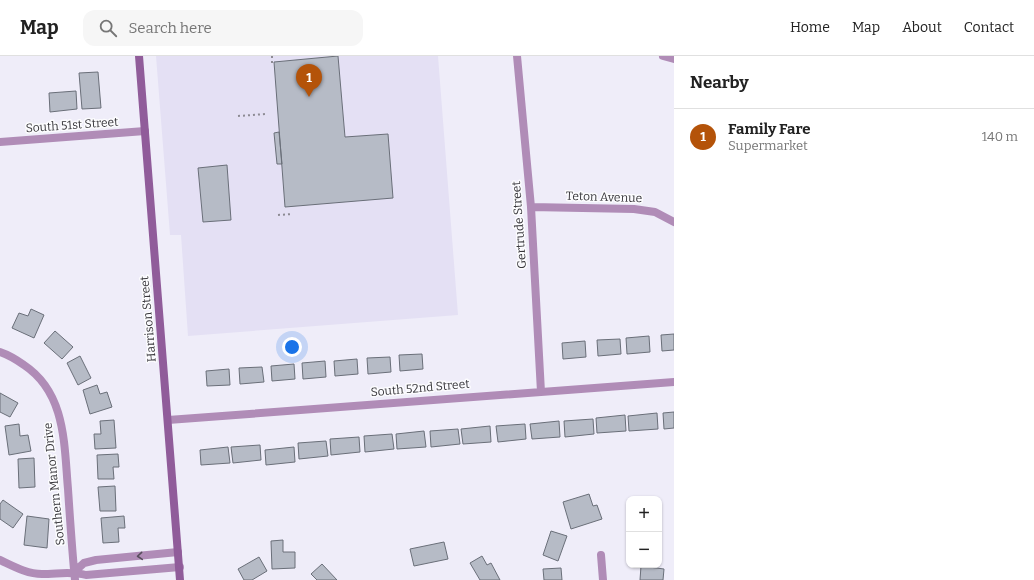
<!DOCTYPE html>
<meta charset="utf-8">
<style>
:root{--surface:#fff;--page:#f6f6f6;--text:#222;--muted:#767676;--line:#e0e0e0;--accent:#b45309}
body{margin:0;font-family:Bitter,serif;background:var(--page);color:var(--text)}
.controls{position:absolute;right:12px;bottom:12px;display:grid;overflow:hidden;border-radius:8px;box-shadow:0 1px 3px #0004}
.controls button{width:36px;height:36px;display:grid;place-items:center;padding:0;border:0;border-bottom:1px solid var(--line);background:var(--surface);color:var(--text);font:20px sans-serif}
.you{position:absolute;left:292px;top:291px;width:14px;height:14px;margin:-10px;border:3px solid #fff;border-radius:50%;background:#1a73e8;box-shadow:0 0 0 6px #1a73e833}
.badge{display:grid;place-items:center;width:26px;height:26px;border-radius:50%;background:var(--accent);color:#fff;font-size:13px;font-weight:700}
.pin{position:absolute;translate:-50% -33px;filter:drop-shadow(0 1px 2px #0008)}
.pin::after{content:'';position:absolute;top:21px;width:14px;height:12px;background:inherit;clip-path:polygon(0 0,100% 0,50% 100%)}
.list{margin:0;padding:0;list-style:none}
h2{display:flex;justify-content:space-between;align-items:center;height:52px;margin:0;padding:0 16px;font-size:17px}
h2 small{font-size:13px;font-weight:400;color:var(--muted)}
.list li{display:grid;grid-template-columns:26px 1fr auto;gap:12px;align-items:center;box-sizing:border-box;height:56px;padding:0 16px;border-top:1px solid var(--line)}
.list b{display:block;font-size:15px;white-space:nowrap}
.list p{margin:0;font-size:13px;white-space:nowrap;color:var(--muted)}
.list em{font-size:13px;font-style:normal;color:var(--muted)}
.icon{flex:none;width:22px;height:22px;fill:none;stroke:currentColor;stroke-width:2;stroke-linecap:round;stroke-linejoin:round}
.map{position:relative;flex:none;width:674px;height:524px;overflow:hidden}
header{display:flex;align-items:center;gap:24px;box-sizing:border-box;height:56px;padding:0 20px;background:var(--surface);border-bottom:1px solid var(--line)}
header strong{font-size:19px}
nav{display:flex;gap:22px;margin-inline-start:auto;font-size:14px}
.search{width:280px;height:36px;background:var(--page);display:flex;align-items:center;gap:10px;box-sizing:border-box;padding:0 14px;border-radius:12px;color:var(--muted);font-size:15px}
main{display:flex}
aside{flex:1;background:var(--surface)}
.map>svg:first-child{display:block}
.built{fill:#e4e0f4}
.building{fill:#b6bbc6;stroke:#6a6f79}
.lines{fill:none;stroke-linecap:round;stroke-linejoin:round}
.path{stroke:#8d8b94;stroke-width:2;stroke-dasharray:2 3;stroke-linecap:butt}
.minor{stroke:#b08cb7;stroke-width:8}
.secondary{stroke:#905c9a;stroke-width:8}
.oneway{stroke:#574d5c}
.labels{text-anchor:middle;stroke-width:3;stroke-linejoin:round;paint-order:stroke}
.street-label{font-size:12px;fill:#39383d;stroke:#fcfcfe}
</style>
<header>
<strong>Map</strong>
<div class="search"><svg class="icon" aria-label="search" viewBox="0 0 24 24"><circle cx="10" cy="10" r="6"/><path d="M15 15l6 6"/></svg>Search here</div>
<nav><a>Home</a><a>Map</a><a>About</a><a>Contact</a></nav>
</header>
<main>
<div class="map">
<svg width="674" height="524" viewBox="0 0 674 524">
<rect width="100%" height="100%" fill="#efedf9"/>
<!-- built -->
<path class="built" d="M156,0H438L458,259L188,280L181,179H170Z"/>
<!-- building -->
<path class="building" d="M338,0L345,81L388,78L393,142L285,151L274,6Z
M98,16L101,52L82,53L79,17Z
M76,35L77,53L50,56L49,37Z
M279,76L282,108H277L274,77Z
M227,109L231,164L203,166L198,112Z
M31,253L44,259L34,282L12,272L19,257L28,260Z
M55,275L73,291L62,303L44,287Z
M674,278V294L662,295L661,279Z
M649,280L650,296L627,298L626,282Z
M620,283L621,298L598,300L597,284Z
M585,285L586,301L563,303L562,287Z
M422,298L423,313L400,315L399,299Z
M80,300L91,322L78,329L67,307Z
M390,301L391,316L368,318L367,302Z
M357,303L358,318L335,320L334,305Z
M325,305L326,321L303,323L302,307Z
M294,308L295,323L272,325L271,310Z
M262,311L264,326L240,328L239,312Z
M229,313L230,329L207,330L206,315Z
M97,329L100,338L107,336L112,351L90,358L83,334Z
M0,337L18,347L10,361L0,356Z
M674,356V372L664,373L663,357Z
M657,357L658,373L629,375L628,360Z
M625,359L626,375L597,377L596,362Z
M593,363L594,378L565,381L564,365Z
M114,364L116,392L95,393L94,378H101L100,365Z
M559,365L560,381L532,383L530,368Z
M19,368L20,380L28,379L31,395L9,399L5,370Z
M525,368L526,383L498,386L496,370Z
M490,370L491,386L463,388L461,373Z
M458,373L460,388L431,391L430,375Z
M424,375L426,391L397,393L396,378Z
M392,378L394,393L365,396L364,380Z
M359,381L360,396L331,399L330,383Z
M326,385L328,400L299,403L298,387Z
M260,389L261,404L233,407L231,391Z
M228,391L230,407L201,409L200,394Z
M294,391L295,406L266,409L265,394Z
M118,398L119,411H113L114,423H98L97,399Z
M34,402L35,431L19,432L18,403Z
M115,430L116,455H100L98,431Z
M589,438L593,450L597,449L602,463L571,473L563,446Z
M3,444L23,458L13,472L0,463V448Z
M27,460L49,463L47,492L24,489Z
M124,460L125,472H118L119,486L103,487L101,462Z
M551,475L567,480L558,505L543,499Z
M283,484V496H295V512L272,513L271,485Z
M444,486L448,503L414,510L410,493Z
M482,500L487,509L491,507L500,524H480L470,507Z
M259,501L267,515L252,524H244L238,513Z
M322,508L337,524H317L311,518Z
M641,510L664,513L663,524H640Z
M561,512L562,524H544L543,513Z"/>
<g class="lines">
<!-- path -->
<path class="path" d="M272,0V7
M238,60L266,58
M278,159L292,158"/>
<!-- minor -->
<path class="minor" d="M517,0L531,151L541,336
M663,0L674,3
M0,86L145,75
M531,151L634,153L655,156L674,166
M0,296C9,299 17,304 24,309C66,337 64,388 68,433C70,463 72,494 75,524
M168,364L674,326
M601,499L603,524
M0,504C13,510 27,518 42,518C58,518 71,515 86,519L180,511
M74,516L84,507L96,504L178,496"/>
<!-- secondary -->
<path class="secondary" d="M139,0L180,524"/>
</g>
<!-- one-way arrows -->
<defs><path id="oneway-chevron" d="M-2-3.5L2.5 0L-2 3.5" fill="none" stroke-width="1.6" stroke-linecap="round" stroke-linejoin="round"/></defs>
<use class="oneway" href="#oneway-chevron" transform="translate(140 500) rotate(175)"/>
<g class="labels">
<!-- street labels -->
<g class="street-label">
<text transform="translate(72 69) rotate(-4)" y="4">South 51st Street</text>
<text transform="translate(604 141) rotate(2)" y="4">Teton Avenue</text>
<text transform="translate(519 169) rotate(-94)" y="4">Gertrude Street</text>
<text transform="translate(148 263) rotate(-95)" y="4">Harrison Street</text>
<text transform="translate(420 332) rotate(-5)" y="4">South 52nd Street</text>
<text transform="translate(54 428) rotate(-96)" y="4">Southern Manor Drive</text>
</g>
</g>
</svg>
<div class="controls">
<button>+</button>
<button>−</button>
</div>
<div class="you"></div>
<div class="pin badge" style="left:309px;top:41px">1</div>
</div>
<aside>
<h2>Nearby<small></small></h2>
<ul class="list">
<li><span class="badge">1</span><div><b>Family Fare</b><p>Supermarket</p></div><em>140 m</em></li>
</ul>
</aside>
</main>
